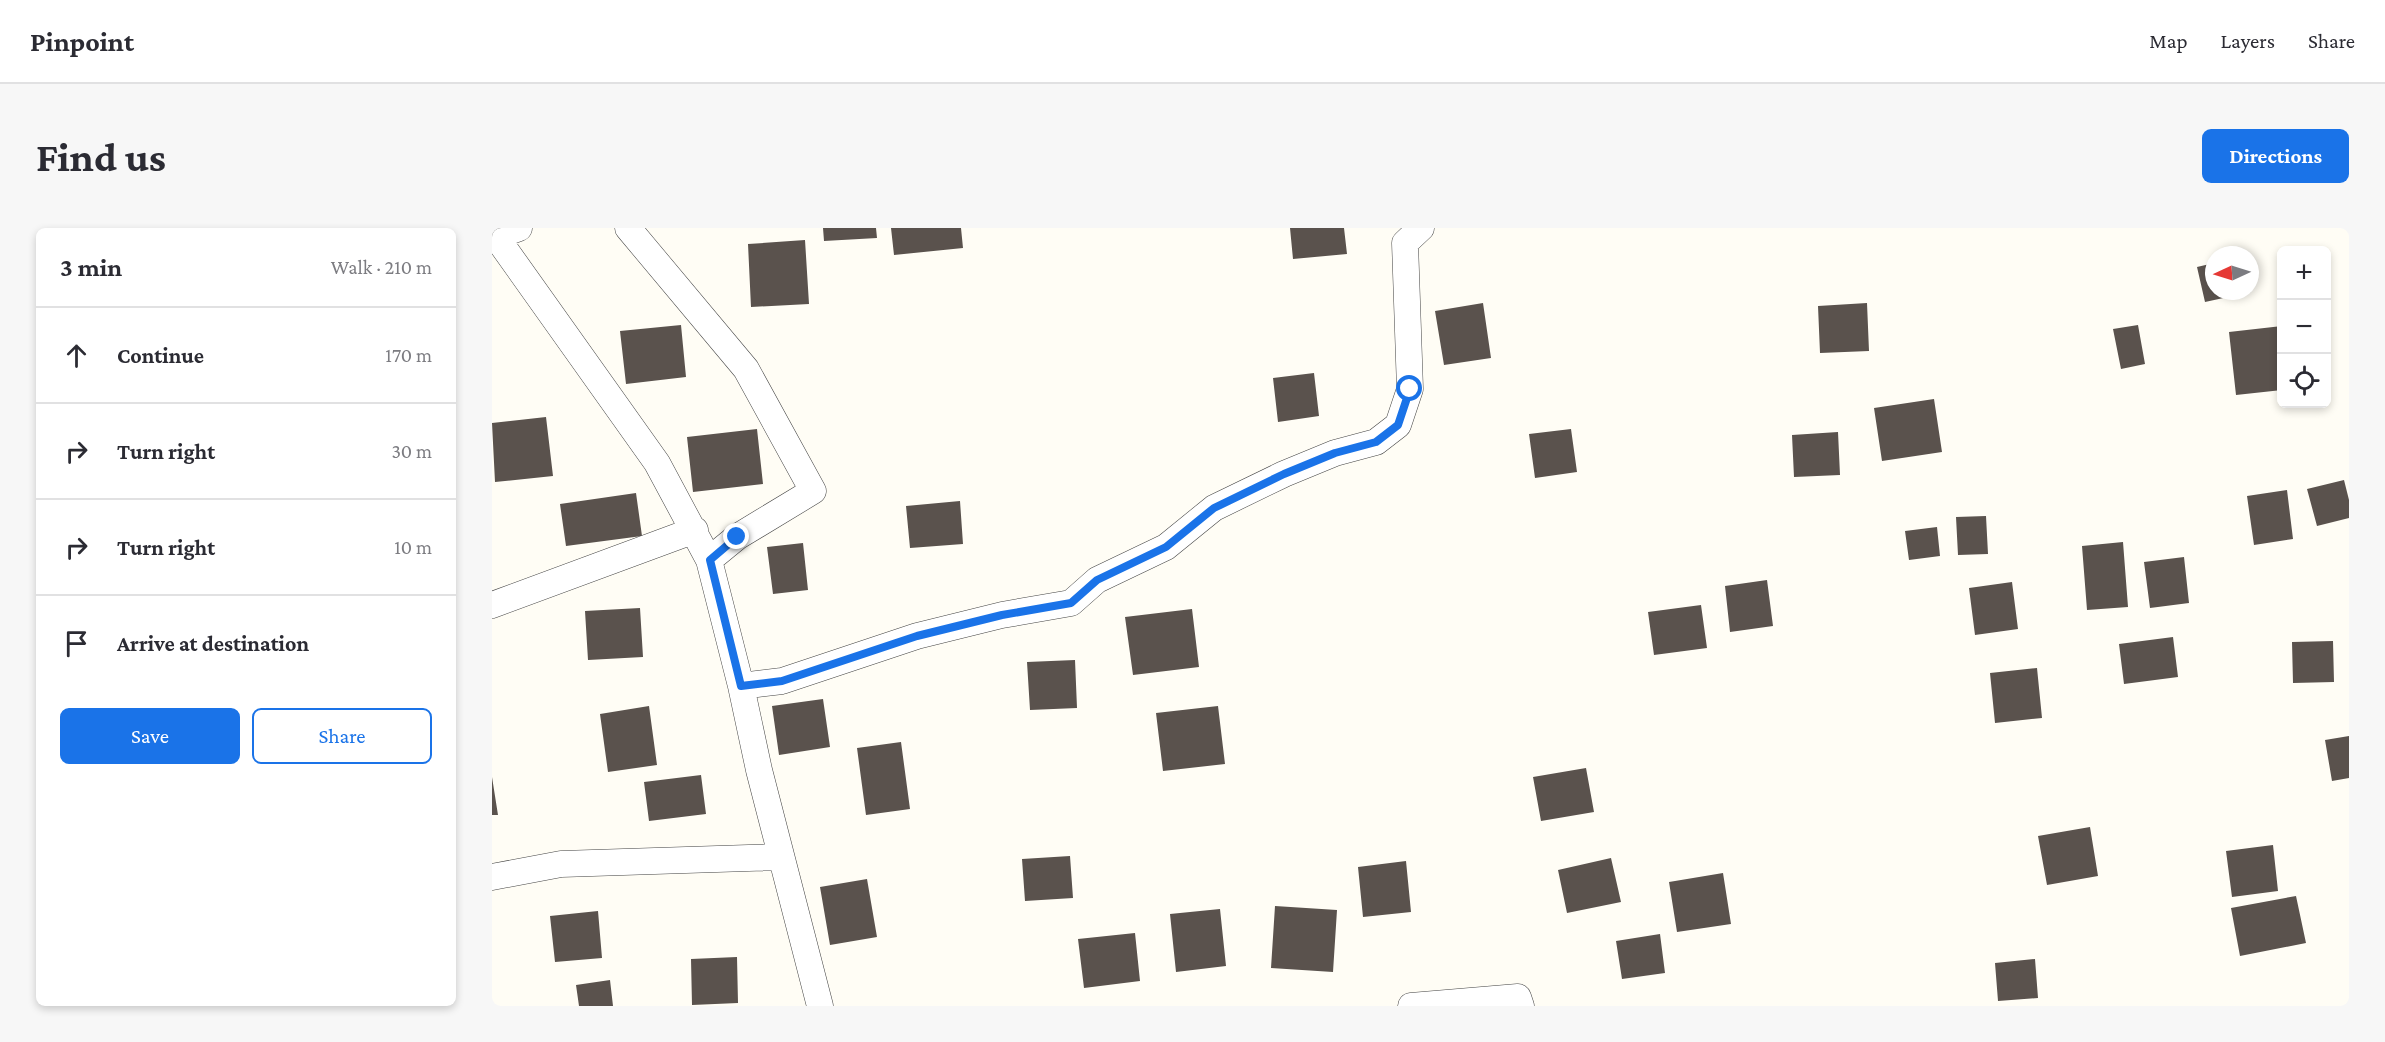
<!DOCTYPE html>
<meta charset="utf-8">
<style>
:root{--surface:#fff;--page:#f7f7f7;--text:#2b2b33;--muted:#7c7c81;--line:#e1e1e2;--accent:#1a73e8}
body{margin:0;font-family:"Crimson Pro",serif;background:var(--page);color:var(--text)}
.controls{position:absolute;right:18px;top:18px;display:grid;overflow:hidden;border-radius:9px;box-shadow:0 3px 9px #0003}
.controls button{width:54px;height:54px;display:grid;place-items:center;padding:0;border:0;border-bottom:2px solid var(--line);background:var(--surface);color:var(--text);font:30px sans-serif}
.compass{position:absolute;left:1713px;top:18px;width:54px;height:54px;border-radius:50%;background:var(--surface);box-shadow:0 3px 9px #0003;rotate:266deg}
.stop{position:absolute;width:18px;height:18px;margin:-14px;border:4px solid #1a73e8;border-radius:50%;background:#fff}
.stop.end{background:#1a73e8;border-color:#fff;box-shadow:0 2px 6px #0008}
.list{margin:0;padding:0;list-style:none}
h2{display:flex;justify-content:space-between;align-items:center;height:78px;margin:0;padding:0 24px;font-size:26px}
h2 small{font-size:20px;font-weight:400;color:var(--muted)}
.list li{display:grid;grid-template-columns:39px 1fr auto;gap:18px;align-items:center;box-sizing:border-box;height:96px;padding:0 24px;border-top:2px solid var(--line)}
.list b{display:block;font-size:22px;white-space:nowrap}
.list em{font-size:20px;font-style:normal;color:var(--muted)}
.actions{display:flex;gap:12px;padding:18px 24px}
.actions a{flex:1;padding:14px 0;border:2px solid var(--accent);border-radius:9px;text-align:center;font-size:21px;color:var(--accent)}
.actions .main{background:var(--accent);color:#fff}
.icon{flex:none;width:33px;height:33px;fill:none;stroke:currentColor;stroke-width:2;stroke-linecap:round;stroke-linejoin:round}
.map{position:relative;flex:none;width:1857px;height:778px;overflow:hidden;border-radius:9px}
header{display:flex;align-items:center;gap:36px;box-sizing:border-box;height:84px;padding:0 30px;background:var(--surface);border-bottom:2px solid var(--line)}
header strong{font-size:28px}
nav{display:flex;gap:33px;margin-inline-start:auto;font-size:21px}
.intro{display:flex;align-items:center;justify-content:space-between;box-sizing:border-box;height:144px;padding:0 36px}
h1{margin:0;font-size:42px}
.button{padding:15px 27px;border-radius:9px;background:var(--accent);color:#fff;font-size:21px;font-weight:700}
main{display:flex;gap:36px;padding:0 36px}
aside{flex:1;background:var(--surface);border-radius:9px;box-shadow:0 3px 9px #0003}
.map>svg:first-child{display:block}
.building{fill:#5a524d}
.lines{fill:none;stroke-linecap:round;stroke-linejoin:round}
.street-casing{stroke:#444;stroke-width:27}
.street{stroke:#fff;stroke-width:26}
.route{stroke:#1a73e8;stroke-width:8}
</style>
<header>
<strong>Pinpoint</strong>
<nav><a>Map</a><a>Layers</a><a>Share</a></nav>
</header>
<div class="intro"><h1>Find us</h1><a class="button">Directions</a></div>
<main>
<aside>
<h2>3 min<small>Walk · 210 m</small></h2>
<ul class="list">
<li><svg class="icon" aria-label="ahead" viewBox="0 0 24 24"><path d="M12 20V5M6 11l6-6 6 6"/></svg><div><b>Continue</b></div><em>170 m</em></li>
<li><svg class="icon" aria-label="right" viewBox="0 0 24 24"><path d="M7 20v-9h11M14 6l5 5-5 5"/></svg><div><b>Turn right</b></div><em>30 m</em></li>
<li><svg class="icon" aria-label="right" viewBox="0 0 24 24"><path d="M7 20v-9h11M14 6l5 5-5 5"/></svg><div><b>Turn right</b></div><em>10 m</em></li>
<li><svg class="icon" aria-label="arrive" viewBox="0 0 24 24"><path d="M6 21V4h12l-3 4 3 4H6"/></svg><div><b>Arrive at destination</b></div></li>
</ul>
<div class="actions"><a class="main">Save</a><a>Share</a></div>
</aside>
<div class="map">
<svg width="1857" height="778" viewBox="0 0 1857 778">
<rect width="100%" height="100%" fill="#fffdf5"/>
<!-- building -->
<path class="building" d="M331,0H384L385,10L332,13Z
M399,0H469L471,20L402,27Z
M798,0H852L855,26L801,31Z
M313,12L317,76L259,79L256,16Z
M1722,35V63L1759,64L1713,74L1705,39Z
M991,75L999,130L952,137L943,83Z
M1375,75L1377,123L1328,125L1326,78Z
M189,97L194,149L134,156L128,103Z
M1646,97L1653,136L1629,141L1621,101Z
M1790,98V162L1744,167L1737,104Z
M822,145L827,188L786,194L781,150Z
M1442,171L1450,224L1390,233L1382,180Z
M54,189L61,248L3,254L0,195Z
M265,201L271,256L201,264L195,209Z
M1079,201L1085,244L1043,250L1037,206Z
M1346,204L1348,247L1302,249L1300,207Z
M1852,252L1857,272V290L1825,298L1815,261Z
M1795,262L1801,311L1762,317L1755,268Z
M144,265L150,308L74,318L68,276Z
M468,273L471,316L418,320L414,278Z
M1494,288L1496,326L1466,327L1464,289Z
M1445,299L1448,328L1417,332L1413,303Z
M1631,314L1636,379L1595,382L1590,318Z
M311,315L316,362L281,366L275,319Z
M1692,329L1697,375L1658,380L1652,334Z
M1275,352L1281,398L1238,404L1233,358Z
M1520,354L1526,401L1483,407L1477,360Z
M1209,377L1215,420L1162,427L1156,384Z
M148,380L151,429L96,432L93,383Z
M700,381L707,439L641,447L633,389Z
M1681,409L1686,449L1632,456L1627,416Z
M1841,413L1842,454L1801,455L1800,414Z
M583,432L585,480L538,482L535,434Z
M1545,440L1550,490L1503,495L1498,445Z
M331,471L338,519L287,527L280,478Z
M157,478L165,537L116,544L108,486Z
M726,478L733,536L671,543L664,485Z
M1857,508V550L1840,553L1833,512Z
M409,514L418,581L374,587L365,520Z
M1094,540L1102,584L1049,593L1041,549Z
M209,547L214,586L157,593L152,554Z
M0,549L6,587H0Z
M1598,599L1606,648L1555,657L1546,608Z
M1781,617L1786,663L1740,669L1734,623Z
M578,628L581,670L533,673L530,631Z
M1119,630L1129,674L1075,685L1066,642Z
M914,633L919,684L871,689L866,639Z
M1231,645L1239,696L1185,704L1177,654Z
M375,651L385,709L338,717L328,659Z
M1804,668L1814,715L1748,728L1739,680Z
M783,678L845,682L841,744L779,740Z
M728,681L734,738L684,744L678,686Z
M106,683L110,730L63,734L58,688Z
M643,705L648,753L592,760L586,711Z
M1168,706L1173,745L1130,751L1124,713Z
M245,729L246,775L200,777L199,731Z
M1543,731L1546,770L1506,773L1503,735Z
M118,752L121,778H87L84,757Z"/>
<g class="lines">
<defs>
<path id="street" d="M136,0L254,141L321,263L245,309L217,332
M0,3L165,235L217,332L249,458L267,542L328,778
M3,9L27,0
M0,377L203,302
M249,458L290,453L425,408L510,387L579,375L605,352L674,319L722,280L792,246L843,225L884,214L906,197L918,161L913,15L929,0
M0,649L69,636L289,629
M919,778L1026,769L1029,778"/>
</defs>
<!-- street casing -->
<use href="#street" class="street-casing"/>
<!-- street -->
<use href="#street" class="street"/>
</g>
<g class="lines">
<!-- route -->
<path class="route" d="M245,309L218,332L249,458L290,453L425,408L510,387L579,375L605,352L674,319L722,280L792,246L843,225L884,214L906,197L918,161"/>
</g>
</svg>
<div class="controls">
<button>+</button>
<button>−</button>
<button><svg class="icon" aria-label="locate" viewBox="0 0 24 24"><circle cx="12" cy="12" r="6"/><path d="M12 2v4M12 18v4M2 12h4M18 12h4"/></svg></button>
</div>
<svg class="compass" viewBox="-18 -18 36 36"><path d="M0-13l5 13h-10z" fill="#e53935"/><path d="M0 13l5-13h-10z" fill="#7c7c81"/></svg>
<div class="stop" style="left:918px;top:161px"></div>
<div class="stop end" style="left:245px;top:309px"></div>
</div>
</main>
